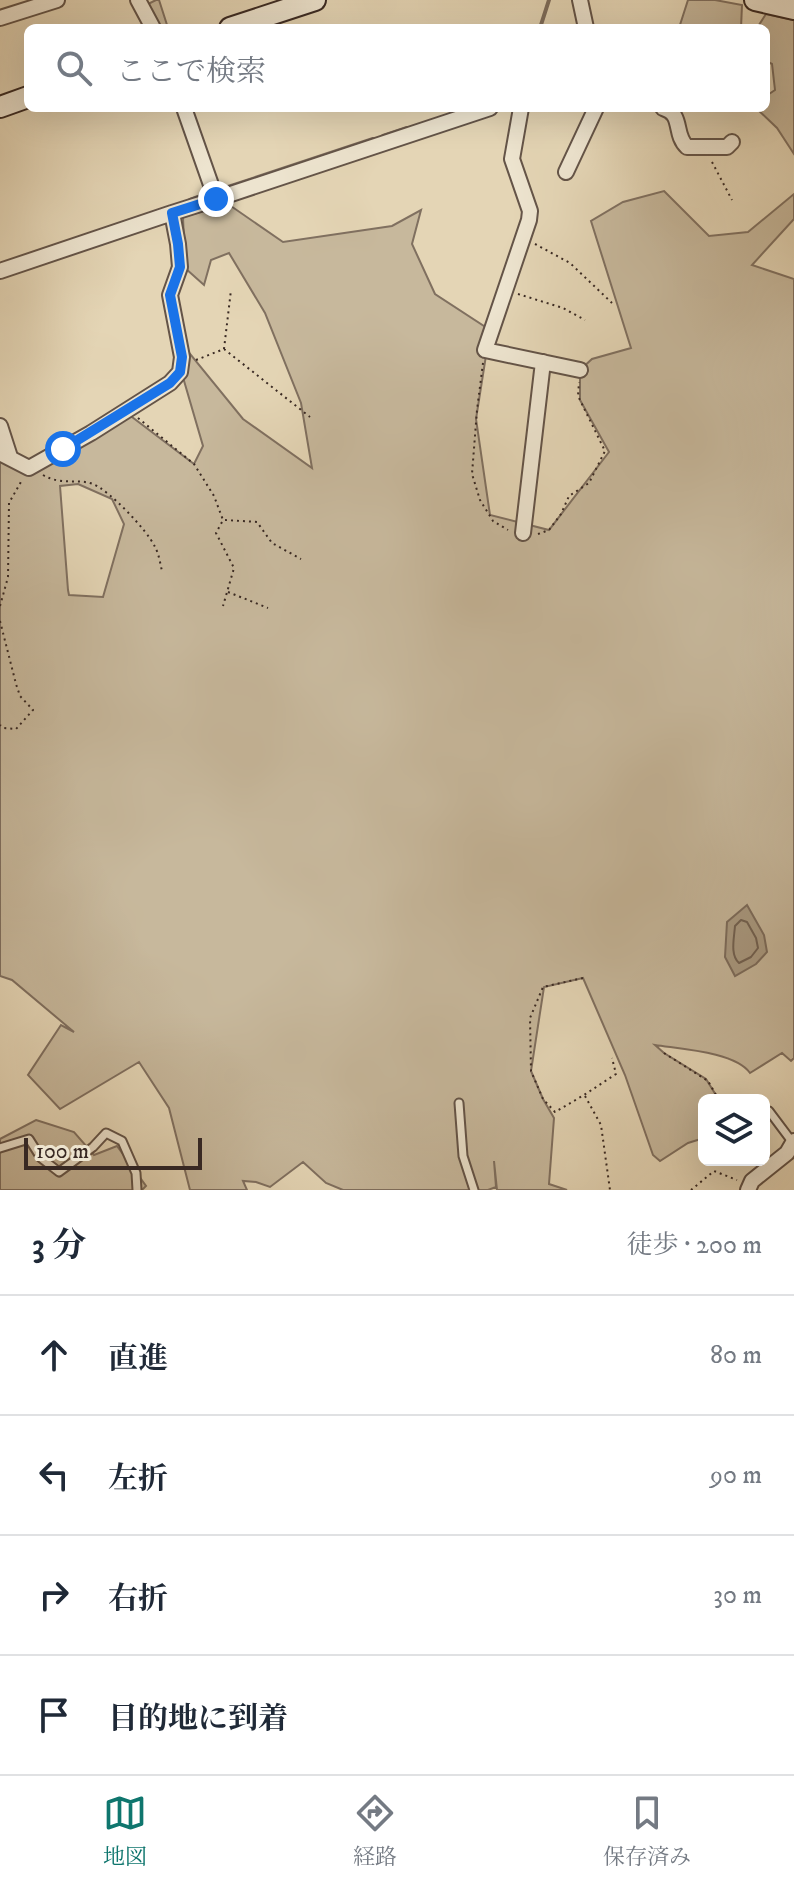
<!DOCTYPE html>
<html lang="ja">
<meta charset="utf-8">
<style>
:root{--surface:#fff;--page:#f6f6f7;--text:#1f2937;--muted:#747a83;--line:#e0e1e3;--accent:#0f766e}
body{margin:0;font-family:"IM FELL DW Pica","Noto Serif JP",serif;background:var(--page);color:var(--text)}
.controls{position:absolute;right:24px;bottom:24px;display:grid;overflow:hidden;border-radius:12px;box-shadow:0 8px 32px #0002}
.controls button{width:72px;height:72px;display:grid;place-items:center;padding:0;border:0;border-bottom:2px solid var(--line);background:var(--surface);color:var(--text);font:40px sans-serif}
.scale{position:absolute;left:24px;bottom:20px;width:178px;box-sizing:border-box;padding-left:8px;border:4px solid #392923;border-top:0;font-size:22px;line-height:28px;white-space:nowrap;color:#392923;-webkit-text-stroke:6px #ede4cf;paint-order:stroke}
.stop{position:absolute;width:24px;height:24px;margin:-18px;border:6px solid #1a73e8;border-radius:50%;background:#fff}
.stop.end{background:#1a73e8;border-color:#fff;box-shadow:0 2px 8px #0008}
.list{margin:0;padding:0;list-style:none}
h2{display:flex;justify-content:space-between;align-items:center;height:104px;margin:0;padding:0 32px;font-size:34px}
h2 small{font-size:26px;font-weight:400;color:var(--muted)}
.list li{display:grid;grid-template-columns:52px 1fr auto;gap:24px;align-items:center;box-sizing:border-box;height:120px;padding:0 32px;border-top:2px solid var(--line)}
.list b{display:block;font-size:30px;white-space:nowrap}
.list em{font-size:26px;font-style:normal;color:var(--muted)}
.icon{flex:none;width:44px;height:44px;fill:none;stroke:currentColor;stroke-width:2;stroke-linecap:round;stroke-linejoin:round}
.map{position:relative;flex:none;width:794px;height:1190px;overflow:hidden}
.search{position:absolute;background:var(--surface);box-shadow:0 8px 32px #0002;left:24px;right:24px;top:24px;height:88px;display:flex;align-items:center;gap:20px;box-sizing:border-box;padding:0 28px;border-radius:12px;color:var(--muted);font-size:30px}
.sheet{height:584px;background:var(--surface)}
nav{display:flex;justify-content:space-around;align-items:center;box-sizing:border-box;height:112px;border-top:2px solid var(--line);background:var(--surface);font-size:22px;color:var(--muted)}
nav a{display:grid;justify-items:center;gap:4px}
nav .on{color:var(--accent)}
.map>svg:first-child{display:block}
.green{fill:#c7b89c;stroke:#807060;stroke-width:2;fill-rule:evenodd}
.water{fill:#aa9b83;stroke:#7d6d5d;stroke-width:2}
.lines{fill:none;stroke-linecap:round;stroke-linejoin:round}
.shore{stroke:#726253;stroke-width:2}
.stream{stroke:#7d6d5d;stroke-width:4}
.lane-casing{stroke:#645448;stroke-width:11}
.street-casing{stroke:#645448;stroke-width:18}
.secondary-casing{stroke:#392923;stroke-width:24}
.path{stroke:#392923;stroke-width:2;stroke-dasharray:2 4;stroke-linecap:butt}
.lane{stroke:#ede4cf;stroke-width:7}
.street{stroke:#ede4cf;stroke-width:14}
.secondary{stroke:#ede4cf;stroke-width:20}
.route{stroke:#1a73e8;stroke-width:10}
</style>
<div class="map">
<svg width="794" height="1190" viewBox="0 0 794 1190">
<rect width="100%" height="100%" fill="#e4d5b5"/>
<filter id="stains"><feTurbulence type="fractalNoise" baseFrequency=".0025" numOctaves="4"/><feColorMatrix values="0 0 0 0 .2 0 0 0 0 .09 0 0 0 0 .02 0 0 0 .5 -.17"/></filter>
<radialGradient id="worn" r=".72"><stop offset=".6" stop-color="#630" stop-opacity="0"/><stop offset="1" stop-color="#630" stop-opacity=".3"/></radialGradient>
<!-- green -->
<path class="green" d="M156,0H159L168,28H157L146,5Z
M688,0H715L742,5L741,28H679Z
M766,14L794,20V154L777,128L756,108H766V96L775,90L772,64L766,61V28H757Z
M664,191L709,236L748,232L794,194V219L752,265L794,279V1058L791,1061L782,1053L750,1073C735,1052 680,1049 655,1045L664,1053L706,1079L719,1100H704V1138L688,1143L660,1161L653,1155L625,1075L583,978L544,987L531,1071L543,1099L554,1118L549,1184L567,1190H497L494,1161L496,1187L488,1190H343L326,1183L303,1162L270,1187L256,1182L243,1181L247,1190H190L169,1108L139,1062L60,1109L28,1075L61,1025L74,1032L12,980L0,976V455L31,473L128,414L194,464L203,446L180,367L178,339L243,419L312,468L301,403L265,313L229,253L211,260L204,285L185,268L183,217L228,204L283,242L392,226L421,210L412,244L435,294L490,330L476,419L490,515L549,530L609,452L580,400V370L592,359L631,348L591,221L623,202ZM78,484L112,499L124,524L103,597L69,595L68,590L60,486Z
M36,1120L74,1132L94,1155L117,1146L146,1186L142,1190H0V1139Z"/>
<!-- water -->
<path class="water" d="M747,905L764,935L767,952L756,964L735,976L725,957L727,922Z"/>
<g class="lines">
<!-- shore -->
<path class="shore" d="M741,920L747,922L756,938L758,948L751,957L739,963C730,955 734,939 735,926Z"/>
<!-- stream -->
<path class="stream" d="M540,28L549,0
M383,136L407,128
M219,190L373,139
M190,200L209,193"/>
<defs>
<path id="lane" d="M459,1103L463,1156L474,1190
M764,1113L769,1111L793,1143
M0,1148L29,1139L41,1158L59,1172L93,1147L106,1133L122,1141L136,1173L137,1190"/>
<path id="street" d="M138,0L153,28
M580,0L586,28
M0,18L57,0
M521,108L512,159L530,211L529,220L485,350L580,370
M663,108C684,114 673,134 687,147H727L732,142
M566,172L596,108
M216,199L490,108
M0,271L172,213
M0,426L10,457
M0,453L29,468L91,433L170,383L180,372L182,357L170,295L180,267L178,244L172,213L216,199L184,108
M523,533L543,362
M748,1190L752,1181L787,1153L794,1141"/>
<path id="secondary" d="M755,0L794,9
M230,28L315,0
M0,107L28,97"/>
</defs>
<!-- lane casing -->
<use href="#lane" class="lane-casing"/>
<!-- street casing -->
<use href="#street" class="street-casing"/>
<!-- secondary casing -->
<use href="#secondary" class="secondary-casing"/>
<!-- path -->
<path class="path" d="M204,28L213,25
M712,162L732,200
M535,244L570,263L612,303
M518,294L563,308L585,320
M224,349L310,417
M196,360L224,349L231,290
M483,363L477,410L472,474L480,500L493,521L508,530
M138,418L194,464L214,496L223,520L216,533L234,568L223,606
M43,475C62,486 77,478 93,484C109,490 148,531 155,547C159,554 160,563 162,571
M225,520L257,522L272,543L301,559
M538,534L549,530L561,514L569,496L589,483L605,451L578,396L579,382
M228,592L268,608
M0,606L8,577L9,503L22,480
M0,621L16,684L20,696L33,710L16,729L4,728L0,725
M583,978L543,987L530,1018L531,1071L543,1099L555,1112L584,1095L616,1074L612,1058
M664,1053L708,1081L719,1100
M585,1096L601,1125L610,1190
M757,1100L762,1099
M691,1190L714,1171L737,1180"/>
<!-- lane -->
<use href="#lane" class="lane"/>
<!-- street -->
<use href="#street" class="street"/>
<!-- secondary -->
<use href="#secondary" class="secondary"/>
</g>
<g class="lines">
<!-- route -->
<path class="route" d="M63,449L170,383L180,372L182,357L170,295L180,267L178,244L172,213L216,199"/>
</g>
<rect width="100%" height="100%" filter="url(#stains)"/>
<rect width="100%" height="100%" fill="url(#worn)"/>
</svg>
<div class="controls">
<button><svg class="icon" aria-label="layers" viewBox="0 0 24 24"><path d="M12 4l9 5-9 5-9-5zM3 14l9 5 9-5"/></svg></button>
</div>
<div class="scale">100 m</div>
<div class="stop" style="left:63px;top:449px"></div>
<div class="stop end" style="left:216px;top:199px"></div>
<div class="search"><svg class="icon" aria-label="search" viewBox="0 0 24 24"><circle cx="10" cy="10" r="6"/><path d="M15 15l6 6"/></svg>ここで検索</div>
</div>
<section class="sheet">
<h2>3 分<small>徒歩 · 200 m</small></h2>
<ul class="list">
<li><svg class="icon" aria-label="ahead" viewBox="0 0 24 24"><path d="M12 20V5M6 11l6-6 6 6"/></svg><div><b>直進</b></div><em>80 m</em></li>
<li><svg class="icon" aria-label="left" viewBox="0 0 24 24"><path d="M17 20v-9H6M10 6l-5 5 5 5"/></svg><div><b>左折</b></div><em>90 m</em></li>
<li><svg class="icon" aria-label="right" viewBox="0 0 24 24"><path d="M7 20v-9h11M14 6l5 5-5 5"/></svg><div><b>右折</b></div><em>30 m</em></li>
<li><svg class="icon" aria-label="arrive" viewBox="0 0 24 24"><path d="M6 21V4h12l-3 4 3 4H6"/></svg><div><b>目的地に到着</b></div></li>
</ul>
</section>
<nav>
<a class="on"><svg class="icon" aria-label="map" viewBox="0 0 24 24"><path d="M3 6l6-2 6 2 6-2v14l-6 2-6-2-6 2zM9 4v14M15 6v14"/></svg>地図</a>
<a><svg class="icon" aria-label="directions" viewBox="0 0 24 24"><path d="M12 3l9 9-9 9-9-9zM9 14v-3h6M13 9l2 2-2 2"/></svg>経路</a>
<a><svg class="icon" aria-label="saved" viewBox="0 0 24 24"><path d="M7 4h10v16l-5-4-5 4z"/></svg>保存済み</a>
</nav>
